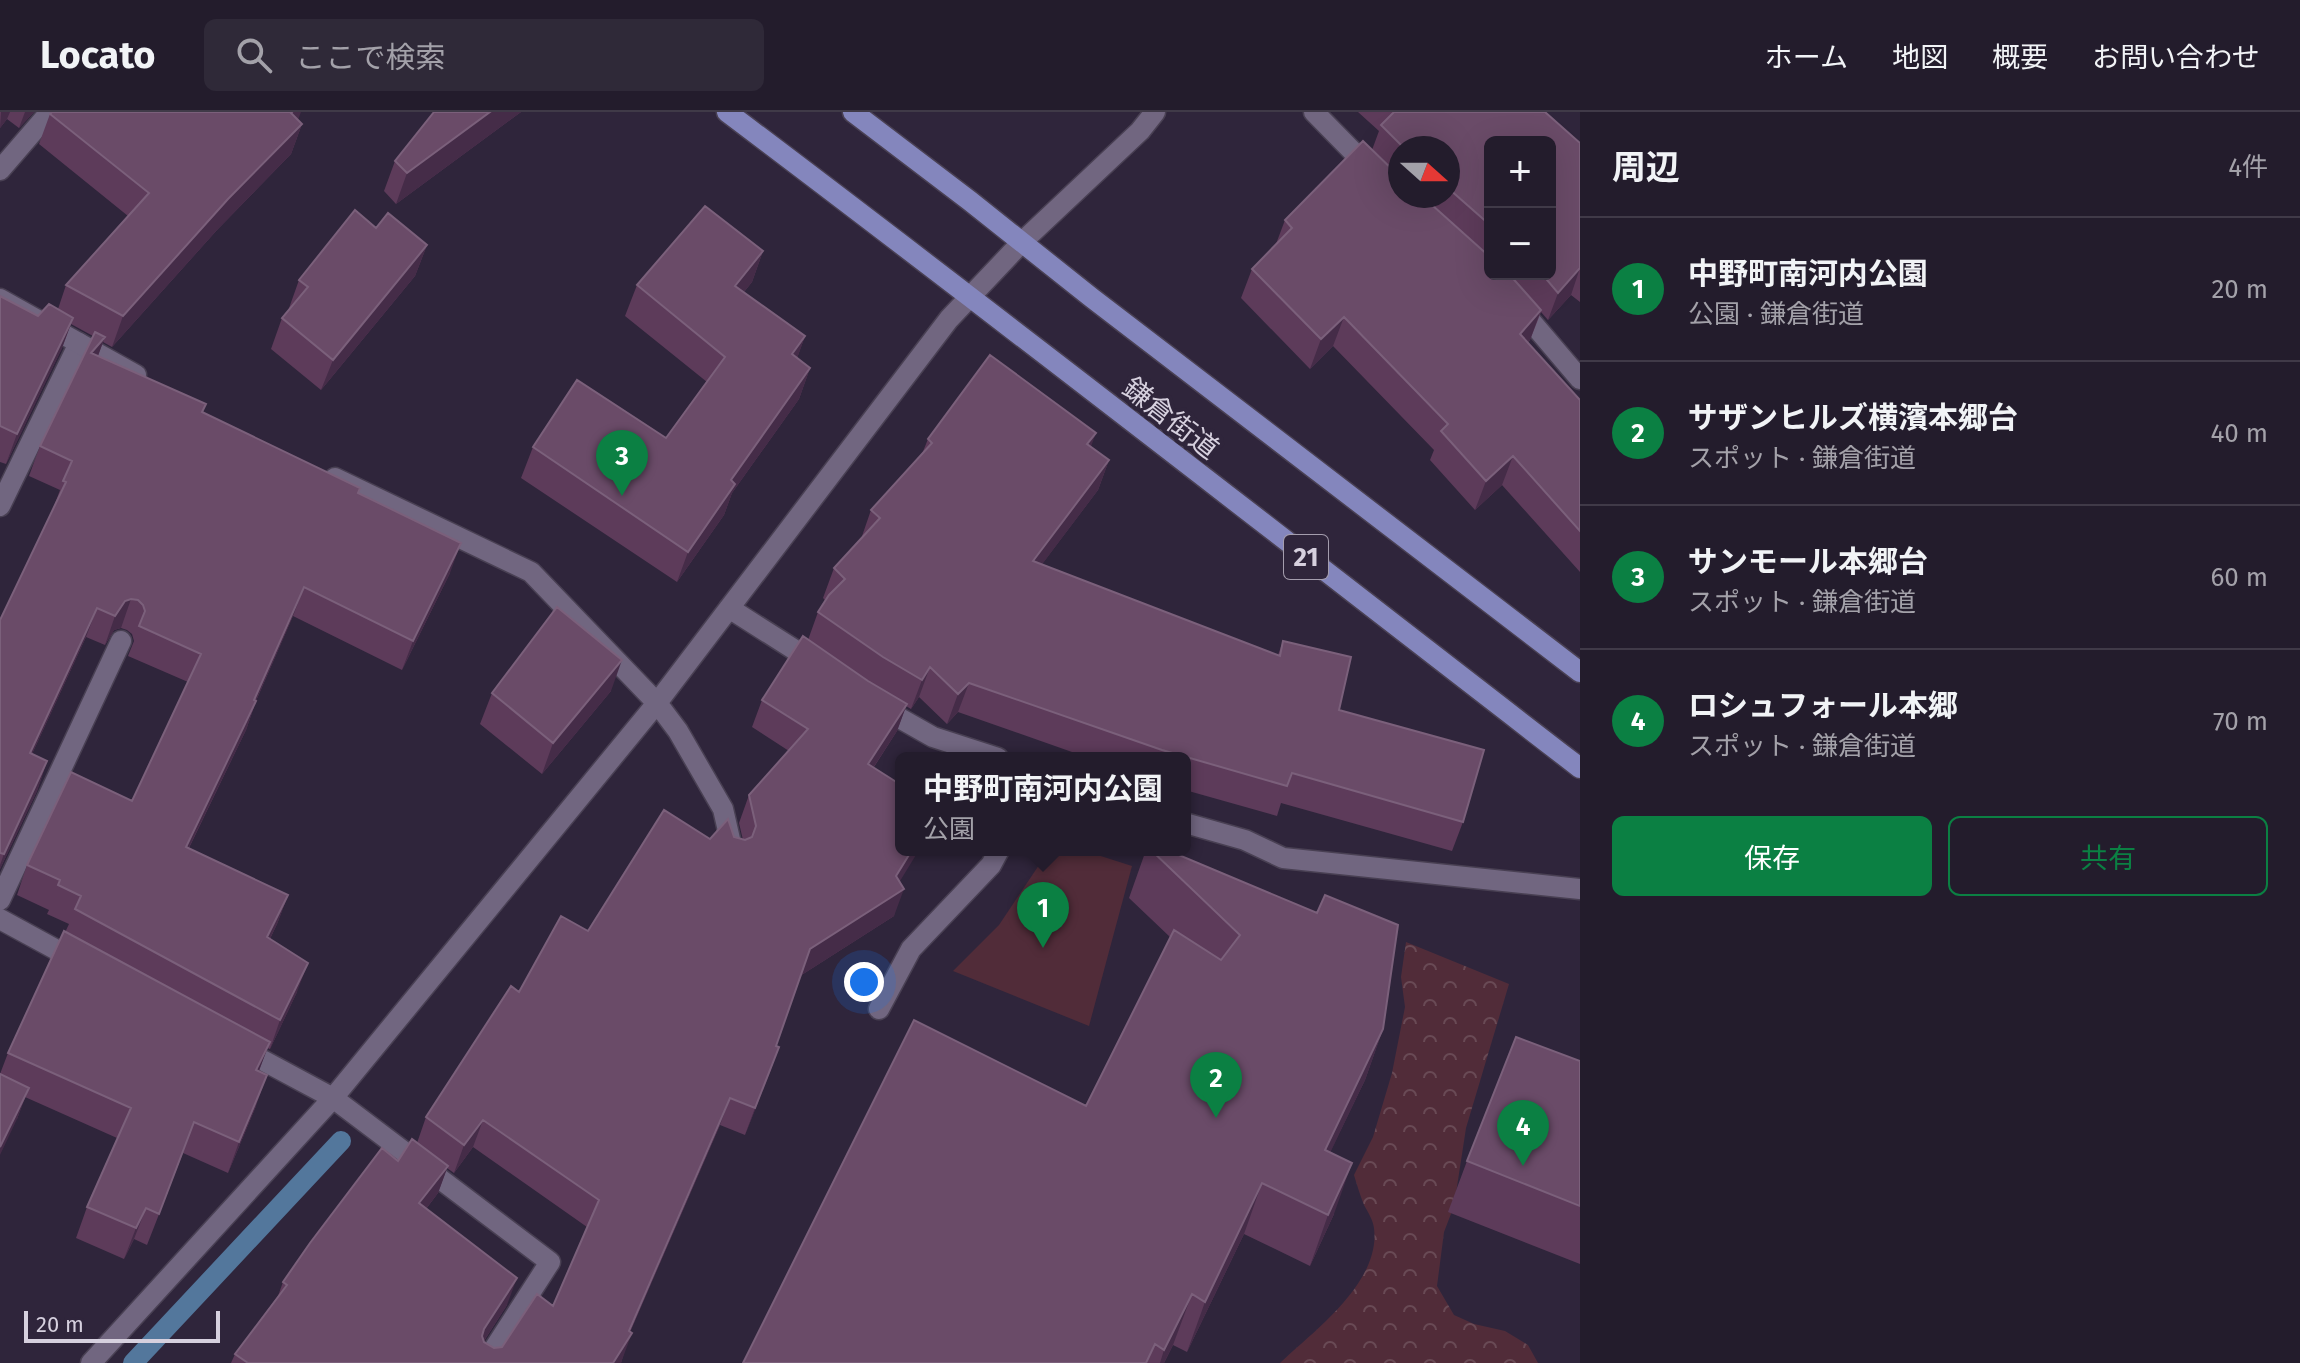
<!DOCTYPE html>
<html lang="ja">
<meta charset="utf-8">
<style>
:root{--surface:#231c2c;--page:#2f2938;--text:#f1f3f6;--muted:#a3a1a9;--line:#403a48;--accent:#0b8043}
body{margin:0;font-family:"Fira Sans","Noto Sans JP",sans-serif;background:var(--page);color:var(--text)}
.controls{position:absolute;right:24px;top:24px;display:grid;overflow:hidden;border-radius:12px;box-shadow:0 8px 32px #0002}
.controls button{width:72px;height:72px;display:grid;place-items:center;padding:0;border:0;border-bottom:2px solid var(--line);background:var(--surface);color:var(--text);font:40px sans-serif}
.compass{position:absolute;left:1388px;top:24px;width:72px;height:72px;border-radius:50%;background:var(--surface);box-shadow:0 8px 32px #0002;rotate:111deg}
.scale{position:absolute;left:24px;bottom:20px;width:196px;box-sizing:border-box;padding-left:8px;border:4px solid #d6d0de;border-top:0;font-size:22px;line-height:28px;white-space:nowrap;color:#d6d0de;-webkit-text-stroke:6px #2f253b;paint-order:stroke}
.you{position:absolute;left:864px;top:870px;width:28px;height:28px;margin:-20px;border:6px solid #fff;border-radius:50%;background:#1a73e8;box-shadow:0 0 0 12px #1a73e833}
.badge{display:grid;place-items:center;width:52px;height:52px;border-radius:50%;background:var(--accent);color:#fff;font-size:26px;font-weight:700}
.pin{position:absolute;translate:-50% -66px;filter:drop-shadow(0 2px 4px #0008)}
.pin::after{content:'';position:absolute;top:42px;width:28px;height:24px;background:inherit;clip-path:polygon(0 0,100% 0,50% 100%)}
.popup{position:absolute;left:895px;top:640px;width:296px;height:104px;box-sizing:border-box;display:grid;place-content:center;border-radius:12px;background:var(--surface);filter:drop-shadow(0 2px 6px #0005);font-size:26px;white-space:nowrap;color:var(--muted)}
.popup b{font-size:30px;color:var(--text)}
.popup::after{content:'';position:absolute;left:50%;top:100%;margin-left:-16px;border:16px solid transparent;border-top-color:var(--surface)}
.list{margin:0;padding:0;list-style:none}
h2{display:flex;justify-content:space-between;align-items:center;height:104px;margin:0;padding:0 32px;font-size:34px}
h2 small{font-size:26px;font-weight:400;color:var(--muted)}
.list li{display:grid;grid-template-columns:52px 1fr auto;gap:24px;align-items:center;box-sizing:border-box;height:144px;padding:0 32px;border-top:2px solid var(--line)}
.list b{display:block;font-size:30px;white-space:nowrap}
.list p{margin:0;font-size:26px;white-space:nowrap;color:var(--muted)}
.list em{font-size:26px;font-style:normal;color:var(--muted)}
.actions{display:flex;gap:16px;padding:24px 32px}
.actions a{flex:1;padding:18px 0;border:2px solid var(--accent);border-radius:12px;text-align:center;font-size:28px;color:var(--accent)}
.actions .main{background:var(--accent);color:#fff}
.icon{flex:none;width:44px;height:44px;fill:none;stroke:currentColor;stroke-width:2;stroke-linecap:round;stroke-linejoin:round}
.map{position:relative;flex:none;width:1580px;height:1251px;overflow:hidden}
header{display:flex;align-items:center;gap:48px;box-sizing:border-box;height:112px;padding:0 40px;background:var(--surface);border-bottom:2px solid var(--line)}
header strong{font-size:38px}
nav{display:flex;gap:44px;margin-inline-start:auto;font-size:28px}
.search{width:560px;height:72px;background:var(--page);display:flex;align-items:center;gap:20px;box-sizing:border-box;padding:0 28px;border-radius:12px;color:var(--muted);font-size:30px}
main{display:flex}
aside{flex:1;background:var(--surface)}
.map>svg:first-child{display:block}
.forest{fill:url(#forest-crowns)}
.park{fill:#512c39}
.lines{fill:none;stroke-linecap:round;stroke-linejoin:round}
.stream{stroke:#53779c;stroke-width:20}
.service-casing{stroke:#494053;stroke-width:23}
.minor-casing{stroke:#494053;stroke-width:23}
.primary-casing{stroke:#494053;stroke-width:23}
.service{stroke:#716680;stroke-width:20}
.minor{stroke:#716680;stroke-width:20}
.primary{stroke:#8486bd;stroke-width:20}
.wall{fill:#5d3b5a;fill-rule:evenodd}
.shaded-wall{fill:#452c48}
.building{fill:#6a4b68;stroke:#7b607b;stroke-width:2}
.labels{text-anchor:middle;stroke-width:8;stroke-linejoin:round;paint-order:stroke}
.shield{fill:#2f253b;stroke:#a49dad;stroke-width:2}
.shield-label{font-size:26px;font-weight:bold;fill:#d6d0de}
.street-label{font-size:28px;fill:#d6d0de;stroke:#2f253b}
</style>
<header>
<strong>Locato</strong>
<div class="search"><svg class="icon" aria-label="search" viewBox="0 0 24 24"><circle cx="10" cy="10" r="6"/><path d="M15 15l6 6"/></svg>ここで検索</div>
<nav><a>ホーム</a><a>地図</a><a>概要</a><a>お問い合わせ</a></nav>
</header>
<main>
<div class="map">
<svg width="1580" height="1251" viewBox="0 0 1580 1251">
<defs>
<pattern id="forest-crowns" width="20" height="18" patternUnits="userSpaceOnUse" patternTransform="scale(2)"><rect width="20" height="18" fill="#512c39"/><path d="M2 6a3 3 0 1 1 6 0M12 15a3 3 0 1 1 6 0" fill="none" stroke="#694a55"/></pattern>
</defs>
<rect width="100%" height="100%" fill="#2f253b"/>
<!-- forest -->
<path class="forest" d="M1406,830L1509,872L1466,1016L1454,1094L1444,1120L1437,1174L1454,1203L1474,1212L1505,1219L1528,1233L1538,1251H1280C1315,1218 1381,1170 1374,1116C1373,1108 1368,1100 1364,1093C1360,1083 1357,1073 1354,1063L1373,1025L1392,961L1405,895L1401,865Z"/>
<!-- park -->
<path class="park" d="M1049,738H1082L1132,754L1089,914L953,859L999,813Z"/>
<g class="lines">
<!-- stream -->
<path class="stream" d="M133,1251L341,1029"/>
<defs>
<path id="service" d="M0,394L79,231
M0,788L121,529"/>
<path id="minor" d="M1314,0L1371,58
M0,58L50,0
M0,187L136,263
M1518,194L1580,267
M335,366L531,460L657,591L678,619L723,697L732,736
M729,496L817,552
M880,595L933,625L998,646
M1185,711L1245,728L1283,746L1580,777
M0,807L77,849
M879,897L911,837L991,753L999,738
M240,936L333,986L550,1150L485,1251
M91,1251L333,986L657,591L949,207L1021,131L1140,19L1155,0"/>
<path id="primary" d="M727,0C1014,216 1296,437 1580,656
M853,0L970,89L1092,186L1580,560"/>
</defs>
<!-- service casing -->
<use href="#service" class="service-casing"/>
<!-- minor casing -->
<use href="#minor" class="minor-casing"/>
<!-- primary casing -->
<use href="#primary" class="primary-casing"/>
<!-- service -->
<use href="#service" class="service"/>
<!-- minor -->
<use href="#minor" class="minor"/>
<!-- primary -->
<use href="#primary" class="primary"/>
</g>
<!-- wall -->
<path class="wall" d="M0,0H34L19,16L7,7L0,16Z
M434,0H521L396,92L384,79L395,49Z
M1358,0H1545L1580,31V190L1571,183L1548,208L1541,200L1530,228L1528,231L1580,288V460L1502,373L1475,398L1430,348L1434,338L1333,234L1310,257L1241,186L1252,157L1276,132L1285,108L1372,38L1379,19ZM1490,30L1550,162H1490ZM1400,36H1448V84H1400Z
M50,2L298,8L302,12L291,42L217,118L112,235L103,230L98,244L203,300L359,381L450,461L402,558L293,504L256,589L246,618L189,736L288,783L277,812L270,827L297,880L270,937L267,936L259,959L256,994L228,1061L183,1041L147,1133L134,1127L124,1147L76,1126L87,1095L117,1026L25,985L17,1007L0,962L8,941L69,812L47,802L49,798L17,783L27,753L132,689L188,570L128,544L134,529L132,522L127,518L121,516L114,518L105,533L86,525L32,642L47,649L37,679L0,757V508L53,397L60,378L29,364L40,334L93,224L71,212L62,236L6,352L0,350V184L38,204L58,197L66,173L128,104L39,32Z
M376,116L427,133L415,164L321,278L271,237L282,206L288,199L299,168Z
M763,139L752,170L744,180L805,224L797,246L810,256L799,287L732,381L724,403L677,470L521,366L533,335L666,326L707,270L625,204L637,173Z
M928,327L1091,335L1109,348L1098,378L1042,452L1278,543L1283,529L1339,598L1463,710L1452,739L1281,691L1277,704L1185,678V646H1089L958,600L947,612L919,585L911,597L906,594L897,619L874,655L899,769L894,804L800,864L776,934L779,936L745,1023L720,1013L630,1220L621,1251H231L235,1242L278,1184L283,1170L398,1049L417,1031L426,1005L519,880L588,819L710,727L734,725L743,728L739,711L749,683L789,639L752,615L762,588L808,528L818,500L826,489L823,486L834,456L861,427L871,398L922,342ZM473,1035L587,1115L553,1194L502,1235L494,1236L484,1229L507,1193L426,1097L438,1081L447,1056L454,1061Z
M611,579L542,662L480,612L492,581Z
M1146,738H1167L1383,917L1365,968L1330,1040L1334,1102L1310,1154L1244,1122L1187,1240L1173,1233L1164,1251H743L1086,994L1170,825L1129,786Z
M1580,949V1152L1448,1100L1467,1049Z"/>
<!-- shaded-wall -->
<path class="shaded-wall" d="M1,0H10L7,7L0,16Z
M25,0H34L19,16Z
M292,0H301L295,16L280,31Z
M490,0H521L396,92L407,61Z
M302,12L291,42L217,118L112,235L123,204L228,87Z
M427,133L415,164L321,278L333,248Z
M763,139L752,170L724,205L735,174Z
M1580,156L1571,183L1548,208L1558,181Z
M1541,198L1530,228L1509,252L1520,222Z
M1344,205L1333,234L1310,257L1321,227Z
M73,206L62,236L6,352L17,322Z
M805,224L794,255L792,242Z
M105,225L94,254L91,241Z
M810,256L799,287L732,381L724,403L677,470L688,440L731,368Z
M1096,321L1085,351L1087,332Z
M1513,344L1502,373L1475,398L1486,369Z
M1109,348L1098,378L1022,479L1033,449Z
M461,431L450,461L402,558L413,529Z
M304,475L293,504L250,602L256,589L246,618L175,764L186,735L254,588Z
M131,487L121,516L114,518L105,533L115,504L125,489Z
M97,496L86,525L19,670L30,641Z
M622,548L611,579L542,662L553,631Z
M930,555L919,585L911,597L922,568Z
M969,571L958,600L947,612L958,582Z
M907,592L897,619L858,679L868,652Z
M47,649L37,679L0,757V753L4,742Z
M912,738H919L889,787L904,777L894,804L800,864L810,837L896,764Z
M288,783L277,812L256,855L267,825Z
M308,851L297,880L270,937L280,908Z
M1383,917L1365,968L1307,1089L1325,1038Z
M270,930L258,961L256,958Z
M779,935L769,963L745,1023L755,996Z
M267,963L256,994L228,1061L239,1030Z
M29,976L17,1007L0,1043V1035Z
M730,986L720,1013L625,1232L632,1221L622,1248L621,1251H613L629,1219Z
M483,1008L473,1035L454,1061L464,1033Z
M1352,1051L1334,1102L1310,1154L1328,1103Z
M448,1054L438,1081L409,1119L419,1091Z
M1262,1071L1244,1122L1187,1240L1205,1190Z
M146,1096L134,1127L124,1147L136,1116Z
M517,1166L507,1193L474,1244L484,1217Z
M1192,1182L1173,1233L1164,1251H1160L1164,1238Z"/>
<!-- building -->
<path class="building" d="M52,0H292L291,1L302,12L228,87L123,204L66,173L149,81L50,2Z
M434,0H490L407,61L395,49Z
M1394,0H1545L1580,31V156L1558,181L1542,162H1550V30H1490V113L1448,76V36H1404L1381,13Z
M1363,29L1400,65V84H1422L1490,145V162H1509L1541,198L1520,222L1580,288V419L1513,344L1486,369L1441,319L1448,312L1344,205L1321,227L1252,157L1292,116L1285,108Z
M705,94L763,139L735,174L805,224L792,242L810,256L731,368L735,372L688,440L533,335L577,268L666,326L725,245L637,173Z
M355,98L376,116L388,101L427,133L333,248L282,206L308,175L299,168Z
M0,184L38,204L49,192L73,206L17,322L0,314Z
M95,220L105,225L91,241L206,292L202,300L360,376L358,381L461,431L413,529L304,475L254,588L256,589L186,735L288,783L267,825L308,851L280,908L75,797L81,784L58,773L60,768L27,753L71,660L132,689L201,542L139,514L145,499L143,493L138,488L131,487L125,489L115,504L97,496L30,641L47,649L4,742L0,741V508L66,370L63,369L72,349L40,334Z
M990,243L1096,321L1087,332L1109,348L1033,449L1280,544L1283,529L1351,545L1339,598L1484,638L1463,710L1292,661L1287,674L1162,638L969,571L958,582L930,555L922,568L883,545L818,500L829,483L845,467L834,456L880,406L871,398L932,331L928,327Z
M557,495L622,548L553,631L492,581Z
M803,524L868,569L907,592L868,652L901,673V738H912L896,764L904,777L810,837L776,934L779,935L755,996L730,986L629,1219L632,1221L613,1251H248L235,1242L287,1173L283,1170L310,1131L382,1036L398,1049L412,1027L448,1054L419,1091L517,1166L484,1217L482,1224L484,1230L494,1236L502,1235L537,1182L553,1194L599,1088L483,1008L464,1033L426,1005L511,874L519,880L561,804L588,819L664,698L710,727L728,707L734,725L745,728L752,725L756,714L749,683L808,617L762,588Z
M1151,738H1167L1317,801L1325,783L1398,813L1383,917L1325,1038L1352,1051L1328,1103L1262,1071L1205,1190L1192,1182L1164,1238L1155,1232L1146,1251H743L914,908L1086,994L1174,818L1221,848L1240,823Z
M64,819L270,930L256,958L267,963L239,1030L194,1010L159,1102L146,1096L136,1116L87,1095L131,996L8,941Z
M1516,925L1580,949V1094L1467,1049Z
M0,962L29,976L0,1035Z"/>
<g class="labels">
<!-- shield labels -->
<rect class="shield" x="1284" y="423" width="44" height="44" rx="6"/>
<g class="shield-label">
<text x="1306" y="454">21</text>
</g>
<!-- street labels -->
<g class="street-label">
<text transform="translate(1171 306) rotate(38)" y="10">鎌倉街道</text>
</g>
</g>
</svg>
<div class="controls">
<button>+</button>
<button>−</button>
</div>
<svg class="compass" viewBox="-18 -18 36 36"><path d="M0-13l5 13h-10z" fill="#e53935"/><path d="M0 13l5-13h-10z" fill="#a3a1a9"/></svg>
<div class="scale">20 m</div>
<div class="you"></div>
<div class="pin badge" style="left:1043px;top:836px">1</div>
<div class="popup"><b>中野町南河内公園</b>公園</div>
<div class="pin badge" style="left:1216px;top:1006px">2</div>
<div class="pin badge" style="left:622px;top:384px">3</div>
<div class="pin badge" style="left:1523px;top:1054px">4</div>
</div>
<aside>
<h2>周辺<small>4件</small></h2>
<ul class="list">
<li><span class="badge">1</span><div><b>中野町南河内公園</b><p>公園 · 鎌倉街道</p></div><em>20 m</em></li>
<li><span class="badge">2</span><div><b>サザンヒルズ横濱本郷台</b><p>スポット · 鎌倉街道</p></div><em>40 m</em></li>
<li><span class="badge">3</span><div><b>サンモール本郷台</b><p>スポット · 鎌倉街道</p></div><em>60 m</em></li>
<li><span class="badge">4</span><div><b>ロシュフォール本郷</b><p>スポット · 鎌倉街道</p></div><em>70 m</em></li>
</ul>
<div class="actions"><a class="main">保存</a><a>共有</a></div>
</aside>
</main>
